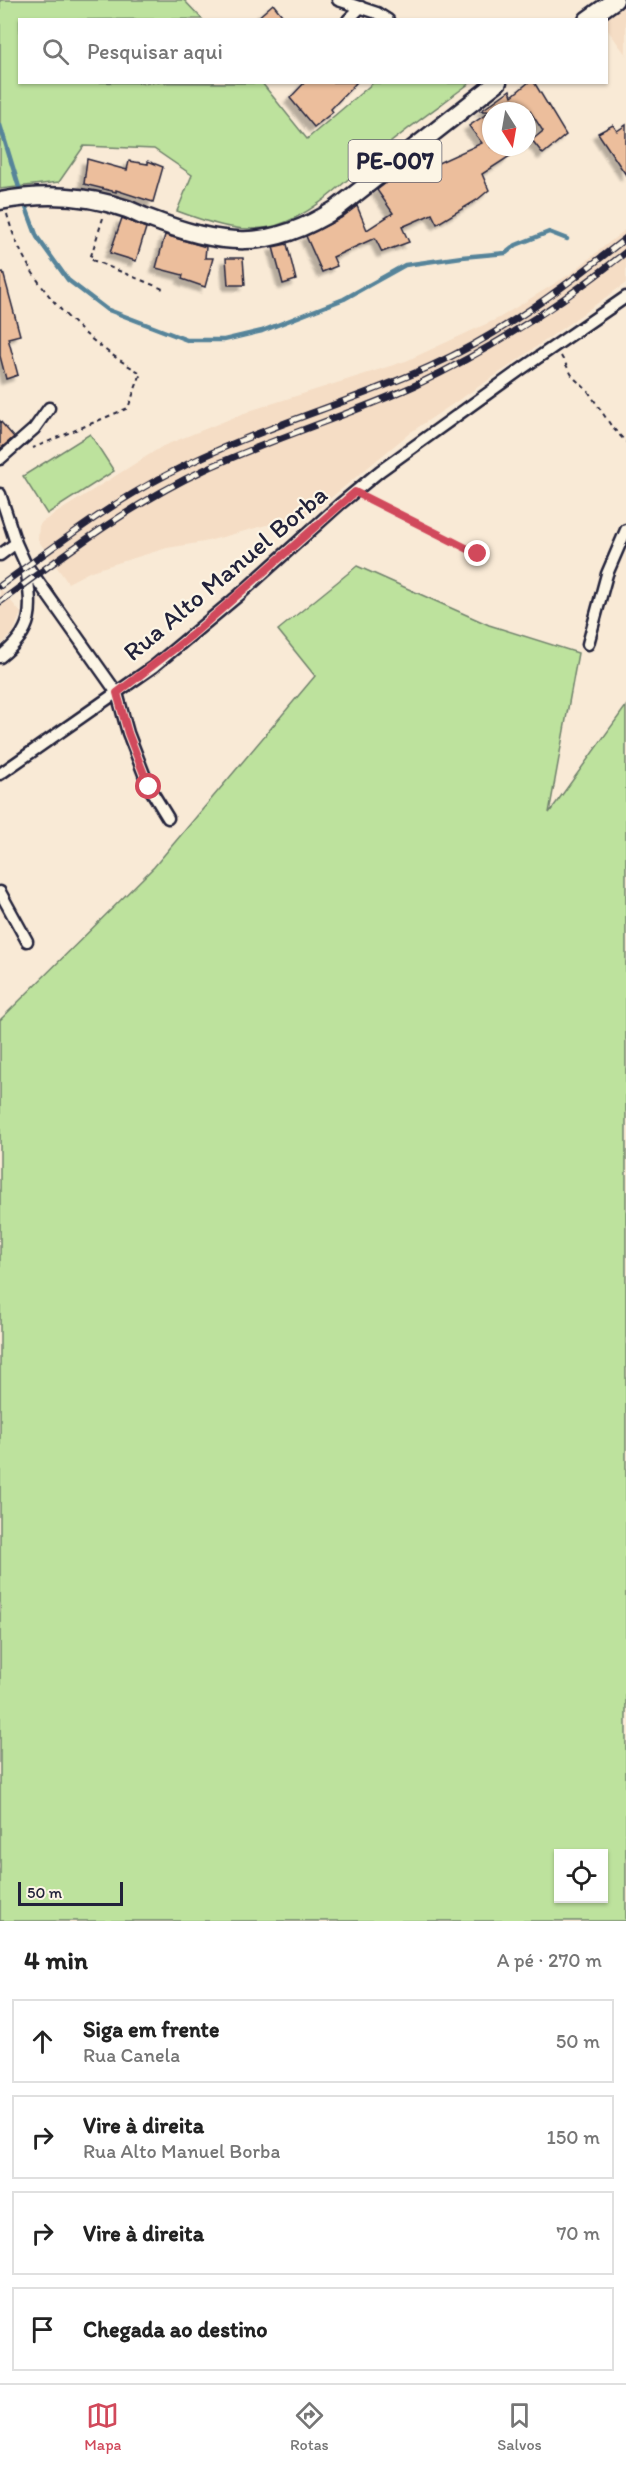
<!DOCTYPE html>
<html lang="pt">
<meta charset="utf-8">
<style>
:root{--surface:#fff;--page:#f6f6f6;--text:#222;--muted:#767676;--line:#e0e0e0;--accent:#d1495b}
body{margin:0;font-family:Itim,sans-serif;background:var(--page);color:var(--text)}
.controls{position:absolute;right:18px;bottom:18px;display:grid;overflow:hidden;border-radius:0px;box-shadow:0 2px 4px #0004}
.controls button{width:54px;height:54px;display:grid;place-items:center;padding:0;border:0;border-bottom:2px solid var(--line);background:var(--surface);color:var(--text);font:30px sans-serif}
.compass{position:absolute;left:482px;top:102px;width:54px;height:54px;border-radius:50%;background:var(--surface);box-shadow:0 2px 4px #0004;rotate:169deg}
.scale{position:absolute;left:18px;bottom:15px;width:105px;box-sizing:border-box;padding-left:6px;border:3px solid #22223b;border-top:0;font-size:16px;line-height:21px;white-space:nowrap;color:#22223b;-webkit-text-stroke:4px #fcf5e5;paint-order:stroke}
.stop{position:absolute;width:18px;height:18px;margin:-14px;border:4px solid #d1495b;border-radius:50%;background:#fff}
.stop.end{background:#d1495b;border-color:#fff;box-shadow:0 2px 6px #0008}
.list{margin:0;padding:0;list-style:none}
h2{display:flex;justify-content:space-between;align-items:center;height:78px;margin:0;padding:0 24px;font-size:26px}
h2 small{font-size:20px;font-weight:400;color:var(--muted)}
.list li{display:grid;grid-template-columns:39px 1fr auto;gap:18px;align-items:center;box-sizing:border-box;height:84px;margin:0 12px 12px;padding:0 12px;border:2px solid var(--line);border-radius:0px}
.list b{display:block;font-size:22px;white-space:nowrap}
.list p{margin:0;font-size:20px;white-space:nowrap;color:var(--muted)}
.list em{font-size:20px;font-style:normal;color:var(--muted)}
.icon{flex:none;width:33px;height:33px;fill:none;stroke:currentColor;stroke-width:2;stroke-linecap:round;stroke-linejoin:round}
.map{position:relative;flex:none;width:626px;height:1921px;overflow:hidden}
.search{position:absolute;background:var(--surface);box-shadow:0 2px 4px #0004;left:18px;right:18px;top:18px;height:66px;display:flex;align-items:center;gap:15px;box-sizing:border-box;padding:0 21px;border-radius:0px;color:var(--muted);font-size:22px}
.sheet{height:462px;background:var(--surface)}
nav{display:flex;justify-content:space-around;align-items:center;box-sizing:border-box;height:84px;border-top:2px solid var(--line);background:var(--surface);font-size:16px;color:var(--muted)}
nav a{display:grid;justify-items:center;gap:3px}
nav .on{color:var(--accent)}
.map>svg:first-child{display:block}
.built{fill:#f5ddc5}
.green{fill:#bde29d;stroke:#70826c;stroke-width:1.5;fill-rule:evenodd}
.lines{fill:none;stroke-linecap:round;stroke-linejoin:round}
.stream{stroke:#56849a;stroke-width:4.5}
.building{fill:#ecbe9c;stroke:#22223b;stroke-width:1.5;filter:url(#shadow)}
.street-casing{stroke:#22223b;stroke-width:15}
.primary-casing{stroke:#22223b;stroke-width:21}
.path{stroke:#22223b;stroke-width:2;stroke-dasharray:4.5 4.5;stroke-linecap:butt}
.street{stroke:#fcf5e5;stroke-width:10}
.primary{stroke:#fcf5e5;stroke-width:16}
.rail-casing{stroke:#22223b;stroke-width:7}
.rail{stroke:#fcf5e5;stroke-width:4.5;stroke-dasharray:14;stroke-linecap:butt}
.route{stroke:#d1495b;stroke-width:8}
.labels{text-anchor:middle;stroke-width:4.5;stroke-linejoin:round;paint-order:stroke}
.shield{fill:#fcf5e5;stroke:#63616e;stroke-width:1.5}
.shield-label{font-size:24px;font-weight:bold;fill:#22223b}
.street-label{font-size:26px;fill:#22223b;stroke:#fcf5e5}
</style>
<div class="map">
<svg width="626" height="1921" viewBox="0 0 626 1921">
<defs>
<filter id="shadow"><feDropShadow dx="-5" dy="5" stdDeviation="1.5" flood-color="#0004"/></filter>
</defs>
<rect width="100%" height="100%" fill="#f9ead6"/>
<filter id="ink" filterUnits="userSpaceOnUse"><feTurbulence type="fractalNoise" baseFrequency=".0167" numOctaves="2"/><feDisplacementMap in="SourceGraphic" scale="12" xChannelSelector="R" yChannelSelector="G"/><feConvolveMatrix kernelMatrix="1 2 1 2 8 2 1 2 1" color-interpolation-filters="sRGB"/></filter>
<g filter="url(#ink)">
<!-- built -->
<path class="built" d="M609,0H626V55L607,29L606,20L599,19Z
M626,229V283L508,367L411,432L316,510L307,514L204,542L167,548L91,571L68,583L38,540L39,526L42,522L163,446L252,410L406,361L499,318L570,274Z
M0,588L21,613L13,633L0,646Z"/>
<!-- green -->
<path class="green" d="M0,0H184L202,19L20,20V82L262,83L307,139L373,83H470C442,104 413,124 386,146C351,174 319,213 275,226C241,235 207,222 177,211L192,175L154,149L84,146L59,182L0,189Z
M90,434L114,471L47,514L23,476Z
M357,566L489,625L578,653L549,813L626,706V1921H0V1020L154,867L315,676L278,630ZM558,1854H604V1898H558Z"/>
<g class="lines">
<!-- stream -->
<path class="stream" d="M0,125L21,194
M24,202L37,237L68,280L106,309L187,340H224L262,331L344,299L405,265L462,257L506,253L516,245L549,232L567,239"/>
</g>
<!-- building -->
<path class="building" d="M273,4L286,20H255Z
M305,82H357L331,109L333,112L314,127L290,98Z
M529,82H534L566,135L543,154L532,140L543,131L530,111H491V147H504L510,156L482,174L489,190L477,200L437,224L432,214L402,227L409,242L382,252L375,238L333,257L337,266L322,272L306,236L341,218L357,206L367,230L393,213L377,190L429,150L436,164L482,143L469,126L491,111H481L510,90L512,96Z
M613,125L617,131L626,125V175L598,133Z
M87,159L127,170L129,161L148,164V161L163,167L153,202L116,190V192L84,184Z
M122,218L146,228L136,261L110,253Z
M165,235L206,247L205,258H213L205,287L182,279L183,275L156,268Z
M287,244L296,280L283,284L273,247Z
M226,258H243L245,285H228Z
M3,272L20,335L8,338L18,375L6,379L0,356V273Z
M0,421L14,437L0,449Z"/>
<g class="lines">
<defs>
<path id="street" d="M338,0L377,13L388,20
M348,20L361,7
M0,459L34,429L49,408
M0,494L16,543L25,563L117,693L128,733L149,787L168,818
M0,555L16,543
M588,644L607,574L626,530
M0,657C36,629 32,609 26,567
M0,774L153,667L238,596L340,504L380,471L520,370L626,297
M0,892L27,941"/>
<path id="primary" d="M587,20L615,0
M0,201C42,193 87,195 127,209C135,212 141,216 148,218C221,246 269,252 336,209L498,82"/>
</defs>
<!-- street casing -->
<use href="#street" class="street-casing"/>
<!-- primary casing -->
<use href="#primary" class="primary-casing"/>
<!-- path -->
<path class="path" d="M7,214C24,281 81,340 141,373L128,408L33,448
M103,218L90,259L163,289
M561,356L573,377L588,391L612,427L626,442
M366,497L478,554"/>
<!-- street -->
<use href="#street" class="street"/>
<!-- primary -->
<use href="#primary" class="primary"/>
<defs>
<path id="rail" d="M0,586C55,546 109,504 170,473C252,430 344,405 429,367C502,334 564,287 626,238
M0,602C66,553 131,504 206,469C274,438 347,416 416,385C492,349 560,305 626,252"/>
</defs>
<!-- rail casing -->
<use href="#rail" class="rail-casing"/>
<!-- rail -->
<use href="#rail" class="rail"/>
</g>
</g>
<g class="lines" filter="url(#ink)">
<!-- route -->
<path class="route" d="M149,787L128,733L117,693L192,635L355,492L478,554"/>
</g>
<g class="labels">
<!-- shield labels -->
<rect class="shield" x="348.5" y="140" width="93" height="42" rx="4.5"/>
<g class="shield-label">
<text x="395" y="169">PE-007</text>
</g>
<!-- street labels -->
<g class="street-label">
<text transform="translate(225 573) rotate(-40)" y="9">Rua Alto Manuel Borba</text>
</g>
</g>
</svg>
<div class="controls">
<button><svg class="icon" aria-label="locate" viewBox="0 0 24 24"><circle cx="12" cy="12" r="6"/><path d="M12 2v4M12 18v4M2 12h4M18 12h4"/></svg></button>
</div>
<svg class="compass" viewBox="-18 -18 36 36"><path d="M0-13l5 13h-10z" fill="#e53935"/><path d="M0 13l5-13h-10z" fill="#767676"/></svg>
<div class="scale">50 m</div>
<div class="stop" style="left:149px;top:787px"></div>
<div class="stop end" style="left:478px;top:554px"></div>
<div class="search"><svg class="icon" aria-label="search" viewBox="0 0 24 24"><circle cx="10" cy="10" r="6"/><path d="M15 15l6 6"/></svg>Pesquisar aqui</div>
</div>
<section class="sheet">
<h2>4 min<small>A pé · 270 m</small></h2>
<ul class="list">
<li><svg class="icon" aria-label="ahead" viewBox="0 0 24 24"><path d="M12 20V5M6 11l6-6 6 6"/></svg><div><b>Siga em frente</b><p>Rua Canela</p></div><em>50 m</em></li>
<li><svg class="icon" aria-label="right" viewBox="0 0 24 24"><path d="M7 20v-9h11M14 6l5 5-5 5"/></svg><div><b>Vire à direita</b><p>Rua Alto Manuel Borba</p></div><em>150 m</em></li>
<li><svg class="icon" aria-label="right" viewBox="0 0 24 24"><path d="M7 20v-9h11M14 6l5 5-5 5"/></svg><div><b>Vire à direita</b></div><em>70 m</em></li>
<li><svg class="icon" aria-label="arrive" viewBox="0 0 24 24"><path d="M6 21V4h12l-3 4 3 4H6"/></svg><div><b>Chegada ao destino</b></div></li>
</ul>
</section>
<nav>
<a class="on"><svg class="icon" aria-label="map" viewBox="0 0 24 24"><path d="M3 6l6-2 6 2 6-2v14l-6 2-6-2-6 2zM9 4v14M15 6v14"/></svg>Mapa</a>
<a><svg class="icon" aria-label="directions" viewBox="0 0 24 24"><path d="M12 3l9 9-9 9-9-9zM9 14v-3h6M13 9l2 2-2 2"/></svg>Rotas</a>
<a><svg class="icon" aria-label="saved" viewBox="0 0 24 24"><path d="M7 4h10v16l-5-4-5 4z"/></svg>Salvos</a>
</nav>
